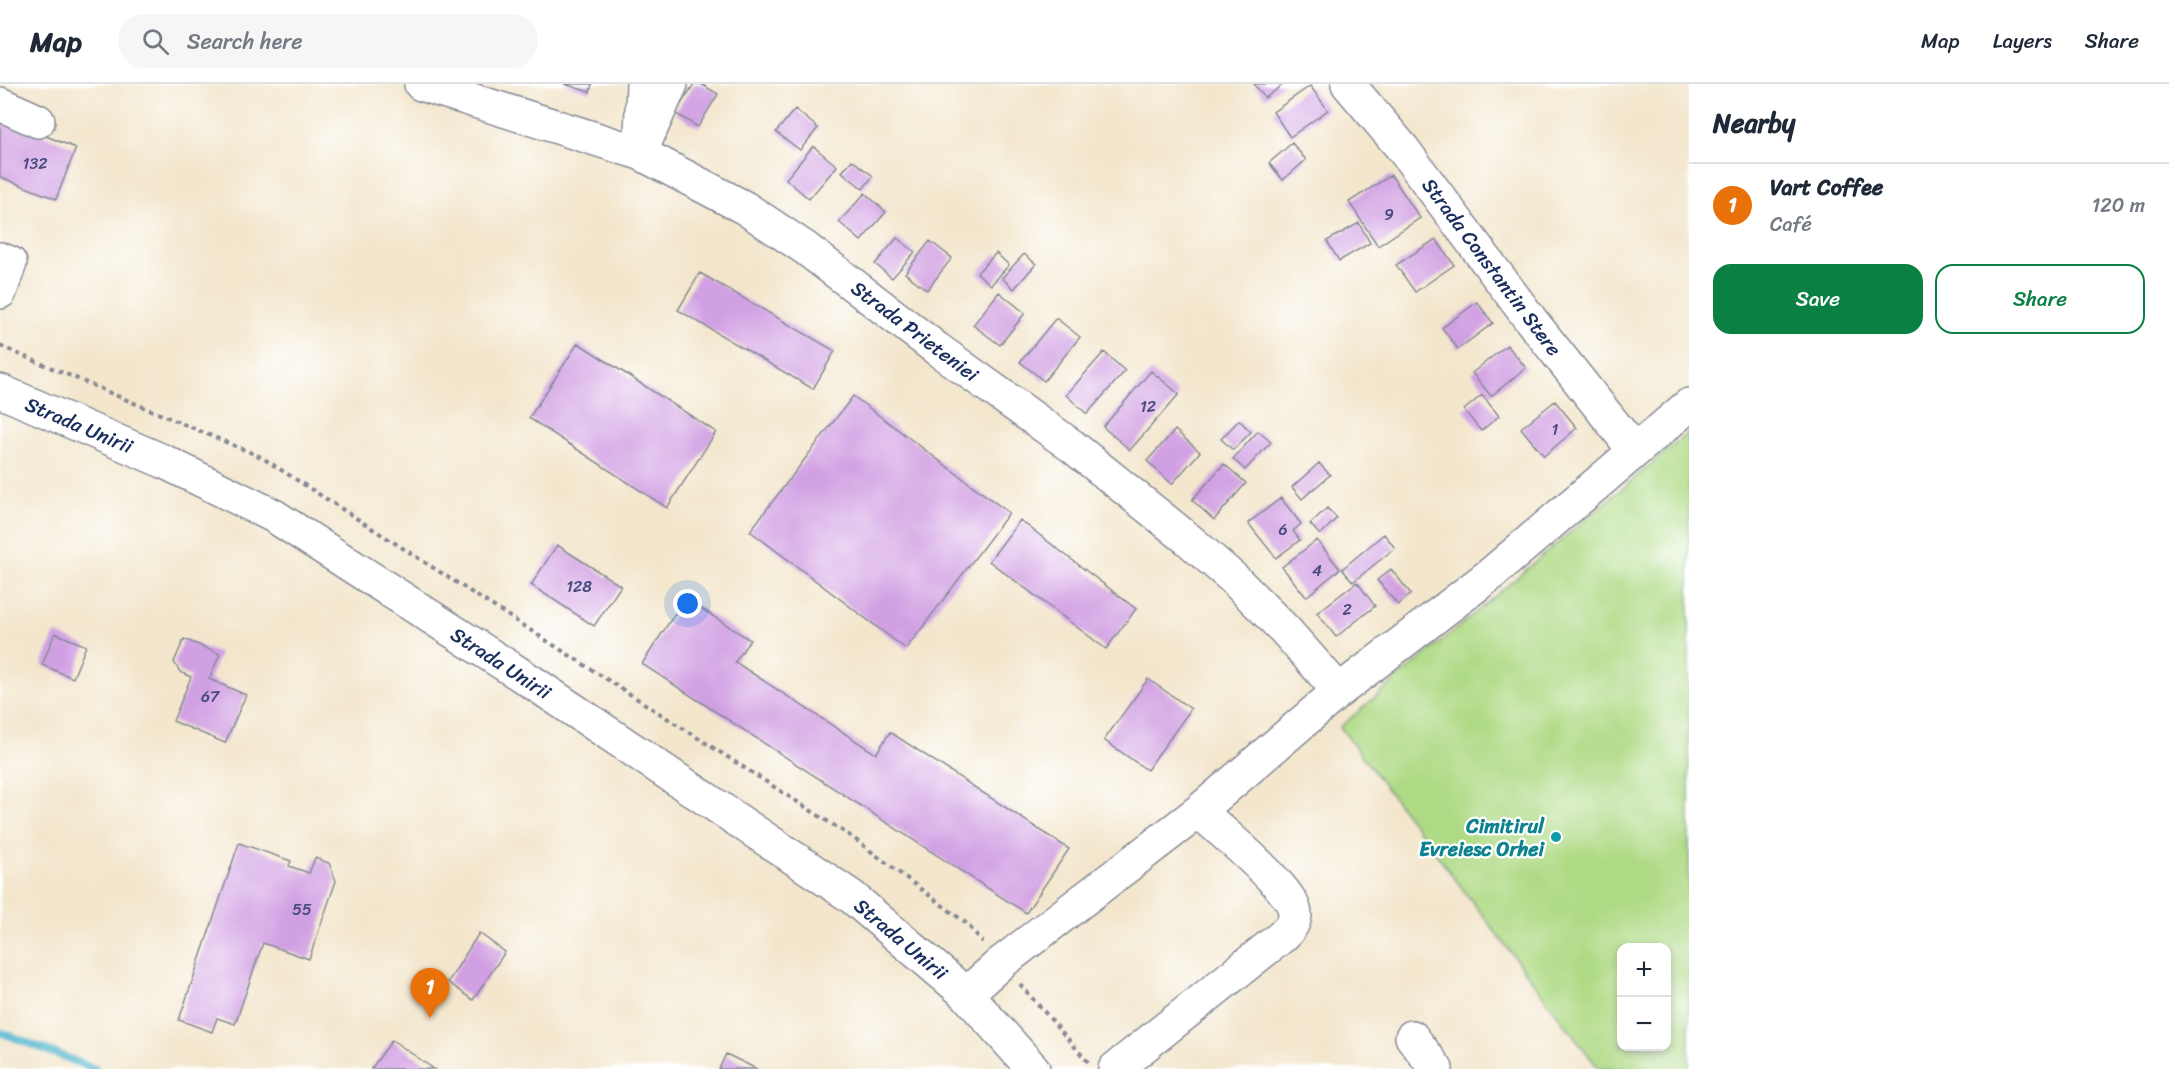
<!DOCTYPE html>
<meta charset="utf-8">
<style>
:root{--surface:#fff;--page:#f6f6f7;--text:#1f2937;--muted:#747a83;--line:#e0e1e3;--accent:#0b8043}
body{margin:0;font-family:Sriracha,sans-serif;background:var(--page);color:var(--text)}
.controls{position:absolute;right:18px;bottom:18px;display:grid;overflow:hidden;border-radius:12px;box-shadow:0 3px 9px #0003}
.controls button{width:54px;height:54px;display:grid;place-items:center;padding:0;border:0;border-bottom:2px solid var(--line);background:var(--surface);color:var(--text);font:30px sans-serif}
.you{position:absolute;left:688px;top:520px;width:21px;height:21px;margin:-15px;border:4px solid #fff;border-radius:50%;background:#1a73e8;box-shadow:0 0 0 9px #1a73e833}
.badge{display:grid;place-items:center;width:39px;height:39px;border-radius:50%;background:var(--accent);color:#fff;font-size:20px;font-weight:700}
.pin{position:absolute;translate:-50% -50px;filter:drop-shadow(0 2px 3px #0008)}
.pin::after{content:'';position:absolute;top:32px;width:21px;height:18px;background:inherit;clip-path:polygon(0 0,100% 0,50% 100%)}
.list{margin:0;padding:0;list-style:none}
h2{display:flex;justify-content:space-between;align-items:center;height:78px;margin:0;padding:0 24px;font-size:26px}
h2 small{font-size:20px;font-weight:400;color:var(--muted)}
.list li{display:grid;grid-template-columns:39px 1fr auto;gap:18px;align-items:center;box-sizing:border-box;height:84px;padding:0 24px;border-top:2px solid var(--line)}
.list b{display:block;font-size:22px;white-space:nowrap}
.list p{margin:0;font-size:20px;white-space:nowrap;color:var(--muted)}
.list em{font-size:20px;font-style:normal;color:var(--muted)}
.actions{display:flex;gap:12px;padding:18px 24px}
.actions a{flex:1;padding:14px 0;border:2px solid var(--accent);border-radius:18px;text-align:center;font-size:21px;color:var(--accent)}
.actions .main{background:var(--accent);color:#fff}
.icon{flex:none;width:33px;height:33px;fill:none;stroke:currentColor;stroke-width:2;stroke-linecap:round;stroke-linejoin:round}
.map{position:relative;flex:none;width:1689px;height:985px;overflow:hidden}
header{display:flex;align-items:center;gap:36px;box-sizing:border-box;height:84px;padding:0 30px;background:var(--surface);border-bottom:2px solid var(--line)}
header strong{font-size:28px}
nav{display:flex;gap:33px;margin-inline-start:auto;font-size:21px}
.search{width:420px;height:54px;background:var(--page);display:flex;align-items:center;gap:15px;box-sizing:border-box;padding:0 21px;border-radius:33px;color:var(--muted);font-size:22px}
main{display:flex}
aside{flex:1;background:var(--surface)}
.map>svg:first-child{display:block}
.green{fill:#afda85;stroke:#658472;stroke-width:1.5;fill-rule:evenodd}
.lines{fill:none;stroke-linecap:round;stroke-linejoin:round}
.stream{stroke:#4db3cc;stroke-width:8}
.building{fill:#d1a0e3}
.minor-casing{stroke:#878a95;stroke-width:36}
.path{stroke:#878a95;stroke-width:4;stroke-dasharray:4.5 4.5;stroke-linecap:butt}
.minor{stroke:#fff;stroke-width:33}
.culture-dot{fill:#0f9aa8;stroke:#fff;stroke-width:2}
.labels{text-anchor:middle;stroke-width:4.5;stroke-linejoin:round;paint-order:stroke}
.number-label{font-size:16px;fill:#484b7f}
.street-label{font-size:20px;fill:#1b2f5e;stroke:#fff}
.culture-label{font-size:20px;font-weight:bold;fill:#0d838f;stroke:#fff;text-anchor:end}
</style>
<header>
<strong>Map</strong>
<div class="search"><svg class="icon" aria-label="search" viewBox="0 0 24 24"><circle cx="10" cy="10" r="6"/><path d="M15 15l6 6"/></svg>Search here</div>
<nav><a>Map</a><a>Layers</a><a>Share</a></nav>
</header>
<main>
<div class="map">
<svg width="1689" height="985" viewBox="0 0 1689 985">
<rect width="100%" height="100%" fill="#fff"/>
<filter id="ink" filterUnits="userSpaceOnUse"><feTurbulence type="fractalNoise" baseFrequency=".0167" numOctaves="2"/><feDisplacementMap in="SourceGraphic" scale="12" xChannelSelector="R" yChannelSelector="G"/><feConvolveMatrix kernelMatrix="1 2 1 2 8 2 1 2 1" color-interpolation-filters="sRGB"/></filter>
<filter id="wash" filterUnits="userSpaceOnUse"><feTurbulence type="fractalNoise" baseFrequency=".008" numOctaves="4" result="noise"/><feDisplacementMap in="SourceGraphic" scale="24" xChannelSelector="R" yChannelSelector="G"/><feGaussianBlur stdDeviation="1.35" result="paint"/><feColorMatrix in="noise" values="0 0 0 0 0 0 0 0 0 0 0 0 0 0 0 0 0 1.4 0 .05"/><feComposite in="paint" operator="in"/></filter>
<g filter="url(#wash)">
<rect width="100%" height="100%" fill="#f3e6cc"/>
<!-- green -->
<path class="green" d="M1689,348V985H1599L1340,643ZM1622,864H1666V962H1622Z"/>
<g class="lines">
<!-- stream -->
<path class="stream" d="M0,948L95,985"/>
</g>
<g id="blocks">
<!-- building -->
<path class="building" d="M564,0H592L590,8Z
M694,0H701L718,10L698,43L675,29Z
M1254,0H1284L1265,14Z
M1310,2L1328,26L1290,53L1273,28Z
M795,25L818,44L800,66L776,48Z
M0,34L76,64L56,115L0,93Z
M1292,59L1306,76L1283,96L1269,79Z
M813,62L837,82L809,115L786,95Z
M852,76L873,92L863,105L842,88Z
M1391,91L1420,134L1378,162L1349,118Z
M865,109L886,128L861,157L839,138Z
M1359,139L1370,159L1339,177L1327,157Z
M897,154L915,168L892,194L875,180Z
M1436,155L1454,181L1415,208L1396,181Z
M930,157L952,174L927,206L905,189Z
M996,169L1009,181L991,201L977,189Z
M1024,170L1036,180L1014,205L1002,194Z
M700,189L835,267L813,305L678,226Z
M999,208L1025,229L1000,261L973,241Z
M1477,218L1493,239L1458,265L1442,244Z
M1056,234L1080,253L1044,297L1020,278Z
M578,259L716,348L667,424L529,334Z
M1507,261L1526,284L1491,312L1472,289Z
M1104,268L1125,287L1087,330L1066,311Z
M1151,287L1179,310L1130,366L1103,343Z
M1482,311L1499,332L1481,347L1464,326Z
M853,312L1009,429L906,565L750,447Z
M1555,317L1577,344L1544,372L1521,344Z
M1239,336L1251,348L1233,366L1221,355Z
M1175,346L1200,368L1172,400L1147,377Z
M1258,347L1271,358L1245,386L1233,375Z
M1319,379L1330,391L1302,415L1292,403Z
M1224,380L1246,399L1214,436L1192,416Z
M1281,414L1301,440L1293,447L1300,456L1276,474L1248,439Z
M1327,424L1337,434L1320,451L1310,440Z
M1020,436L1136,525L1106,565L989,477Z
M1384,450L1395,464L1353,498L1342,485Z
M1317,456L1340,485L1306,513L1282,483Z
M557,461L621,502L594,542L531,501Z
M1391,485L1411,510L1398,521L1377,496Z
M1357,498L1375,522L1336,553L1317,529Z
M685,514L750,556L735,578L876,670L890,648L1069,765L1026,829L642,580Z
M55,549L86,562L73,594L42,581Z
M184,555L220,570L209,595L246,611L225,659L173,637L191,593L180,588L174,578Z
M1148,595L1191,625L1147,686L1104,656Z
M239,759L291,777L289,782L309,789L315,774L329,779L336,797L309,875L263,859L235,940L217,934L212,948L179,936Z
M479,849L505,868L473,916L448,898Z
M392,956L434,985H371Z
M726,970L757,985H719Z"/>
</g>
</g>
<g filter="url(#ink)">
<use href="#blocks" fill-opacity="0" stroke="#878a95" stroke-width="1.5"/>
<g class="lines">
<defs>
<path id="minor" d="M421,0L640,69L745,124L805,164L937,265L1072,362L1189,456L1234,495L1285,546L1339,607
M1348,0L1403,65L1530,235L1635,367
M0,20L38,37
M641,50L643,0
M640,69L671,0
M0,175L10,179L0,208
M0,307L165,378L274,432L535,600L852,813L966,910L1033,985
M966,910L1001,879L1199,727L1339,607L1491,490L1689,321
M1412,953L1436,985
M1115,985L1280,854C1287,848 1294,841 1295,831C1296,807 1219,746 1199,727"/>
</defs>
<!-- minor casing -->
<use href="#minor" class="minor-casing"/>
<!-- path -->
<path class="path" d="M0,262L261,373L852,753L966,839L983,858
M1020,900L1088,978"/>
<!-- minor -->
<use href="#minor" class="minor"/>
</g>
</g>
<!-- markers -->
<circle class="culture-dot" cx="1556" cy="753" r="6"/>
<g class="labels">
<!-- number labels -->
<g class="number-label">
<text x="35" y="85">132</text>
<text x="1389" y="136">9</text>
<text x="1148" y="328">12</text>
<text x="1555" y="351">1</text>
<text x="1283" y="451">6</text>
<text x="1317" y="492">4</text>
<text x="579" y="508">128</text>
<text x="1347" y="531">2</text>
<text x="210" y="618">67</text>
<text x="302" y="831">55</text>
</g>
<!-- street labels -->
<g class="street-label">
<text transform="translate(1492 183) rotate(53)" y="7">Strada Constantin Stere</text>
<text transform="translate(915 247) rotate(37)" y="7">Strada Prieteniei</text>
<text transform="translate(79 341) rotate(23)" y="7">Strada Unirii</text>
<text transform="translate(501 579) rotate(33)" y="7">Strada Unirii</text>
<text transform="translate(901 855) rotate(40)" y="7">Strada Unirii</text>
</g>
<!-- culture labels -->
<g class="culture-label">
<text x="1544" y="749">Cimitirul<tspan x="1544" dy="23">Evreiesc Orhei</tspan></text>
</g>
</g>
</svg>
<div class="controls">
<button>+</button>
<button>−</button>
</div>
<div class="you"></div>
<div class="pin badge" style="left:430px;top:934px;background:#e8710a">1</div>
</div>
<aside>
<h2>Nearby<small></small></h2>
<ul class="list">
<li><span class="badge" style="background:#e8710a">1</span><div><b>Vart Coffee</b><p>Café</p></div><em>120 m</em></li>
</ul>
<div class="actions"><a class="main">Save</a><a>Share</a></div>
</aside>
</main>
